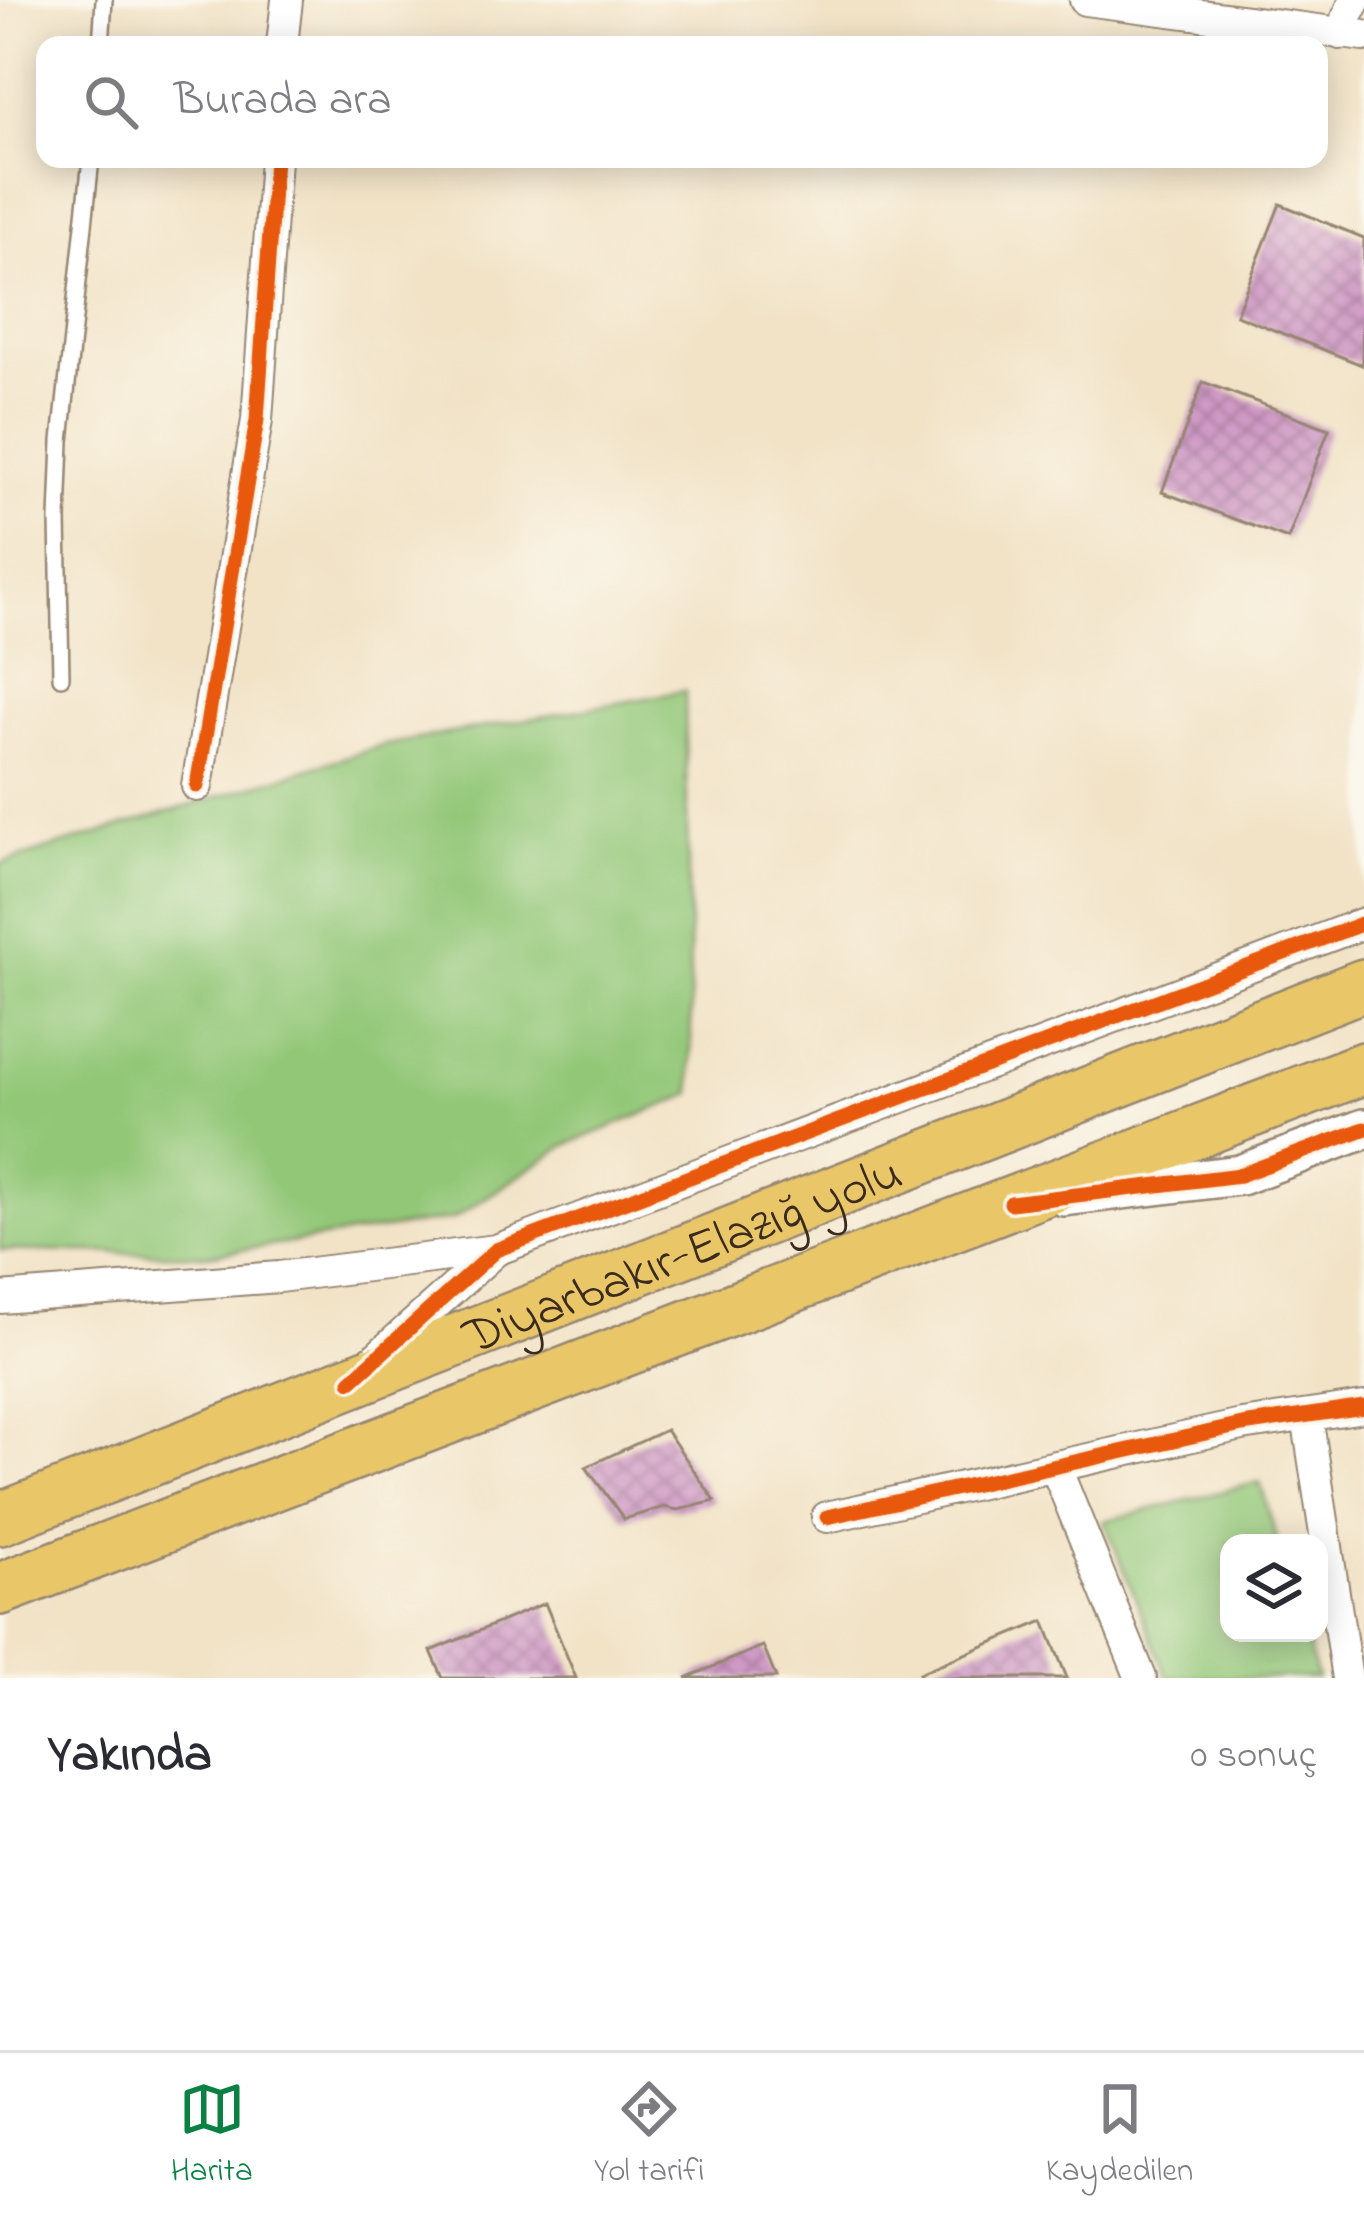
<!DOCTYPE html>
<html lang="tr">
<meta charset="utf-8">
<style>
:root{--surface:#fff;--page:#f2f2f3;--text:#2b2b33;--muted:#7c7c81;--line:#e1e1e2;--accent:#0b8043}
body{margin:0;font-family:"Indie Flower",sans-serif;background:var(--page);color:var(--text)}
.controls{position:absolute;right:36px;bottom:36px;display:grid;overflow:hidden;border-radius:24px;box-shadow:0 6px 30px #0003}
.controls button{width:108px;height:108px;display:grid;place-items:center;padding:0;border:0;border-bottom:3px solid var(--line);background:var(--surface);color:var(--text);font:60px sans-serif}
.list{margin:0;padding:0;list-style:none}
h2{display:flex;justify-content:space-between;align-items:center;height:156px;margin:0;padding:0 48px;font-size:51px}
h2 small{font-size:39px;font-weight:400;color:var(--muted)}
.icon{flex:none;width:66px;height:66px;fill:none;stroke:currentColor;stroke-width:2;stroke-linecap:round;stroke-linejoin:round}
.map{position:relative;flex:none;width:1364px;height:1678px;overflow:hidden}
.search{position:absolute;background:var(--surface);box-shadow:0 6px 30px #0003;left:36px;right:36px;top:36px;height:132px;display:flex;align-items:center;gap:30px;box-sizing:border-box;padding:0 42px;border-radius:24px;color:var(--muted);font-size:45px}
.sheet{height:372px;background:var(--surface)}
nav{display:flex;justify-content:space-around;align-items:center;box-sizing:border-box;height:168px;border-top:3px solid var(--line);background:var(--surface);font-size:33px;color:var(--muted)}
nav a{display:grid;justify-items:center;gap:6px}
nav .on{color:var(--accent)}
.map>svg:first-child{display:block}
.park{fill:#93c778;stroke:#67784b;stroke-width:3}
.building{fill:url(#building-cross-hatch)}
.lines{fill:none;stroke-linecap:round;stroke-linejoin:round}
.service-casing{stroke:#968672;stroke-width:20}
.minor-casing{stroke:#968672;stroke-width:34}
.tertiary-casing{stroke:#968672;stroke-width:44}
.trunk-casing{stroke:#968672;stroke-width:56}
.service{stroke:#fff;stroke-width:15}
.minor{stroke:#fff;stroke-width:30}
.tertiary{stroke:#fff;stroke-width:39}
.trunk{stroke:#e9c769;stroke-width:51}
.cycleway-casing{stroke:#fbf7ec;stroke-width:22}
.cycleway{stroke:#e8590c;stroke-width:15}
.labels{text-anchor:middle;stroke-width:9;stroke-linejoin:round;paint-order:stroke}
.street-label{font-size:51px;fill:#3b2a1e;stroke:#fbf7ec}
</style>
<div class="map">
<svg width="1364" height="1678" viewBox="0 0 1364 1678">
<defs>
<pattern id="building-cross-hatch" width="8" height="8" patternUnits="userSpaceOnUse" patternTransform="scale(3)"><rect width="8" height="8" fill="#d09ac6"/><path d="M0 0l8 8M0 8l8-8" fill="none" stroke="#aa7ea0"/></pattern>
</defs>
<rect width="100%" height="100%" fill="#fbf7ec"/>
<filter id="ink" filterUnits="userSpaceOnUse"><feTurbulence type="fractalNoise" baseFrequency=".00833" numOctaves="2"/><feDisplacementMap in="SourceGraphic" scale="24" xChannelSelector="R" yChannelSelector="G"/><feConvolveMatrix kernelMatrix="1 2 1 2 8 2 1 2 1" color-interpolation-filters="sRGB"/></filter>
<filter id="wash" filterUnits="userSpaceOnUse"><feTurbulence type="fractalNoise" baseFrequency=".004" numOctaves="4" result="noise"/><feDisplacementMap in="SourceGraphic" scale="48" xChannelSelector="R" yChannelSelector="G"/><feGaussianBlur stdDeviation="2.7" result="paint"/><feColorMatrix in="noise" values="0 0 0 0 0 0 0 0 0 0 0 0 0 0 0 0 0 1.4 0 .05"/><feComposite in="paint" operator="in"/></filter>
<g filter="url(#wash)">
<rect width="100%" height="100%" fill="#f2e3c7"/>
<!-- park -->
<path class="park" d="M685,691L692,1094L566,1145L453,1219L207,1255L0,1250V864L385,745Z
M1260,1482L1278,1543H1229V1633H1304L1317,1678H1168L1104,1521Z"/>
<g id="blocks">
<!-- building -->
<path class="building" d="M1280,204L1364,238L1362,365L1236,315Z
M1203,382L1329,429L1288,539L1162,492Z
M666,1430L715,1501L678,1510L664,1507L624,1519L586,1467Z
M545,1603L576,1678H443L431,1651Z
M1044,1621L1067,1678H921L919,1673Z
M763,1646L776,1678H686Z"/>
</g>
</g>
<g filter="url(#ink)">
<use href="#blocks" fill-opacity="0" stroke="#968672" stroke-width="3"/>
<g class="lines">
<defs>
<path id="service" d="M101,45L104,0
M61,677L58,519L61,441L91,159"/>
<path id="minor" d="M1085,0L1364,36
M1340,34L1355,0
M282,45L287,0
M197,786L257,420L275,159
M0,1298L279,1277L496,1250
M374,1360L496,1250L1364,923
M1307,1416L1347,1678
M1055,1466L1141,1678
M827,1517L1242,1425L1364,1407"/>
<path id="tertiary" d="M1064,1196L1240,1175L1364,1129"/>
<g id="trunk">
<path id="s1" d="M0,1519L1364,985"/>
<path d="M0,1589L1364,1068"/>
</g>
</defs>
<!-- service casing -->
<use href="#service" class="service-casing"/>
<!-- minor casing -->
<use href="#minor" class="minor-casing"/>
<!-- tertiary casing -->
<use href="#tertiary" class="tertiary-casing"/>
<!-- trunk casing -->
<use href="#trunk" class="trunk-casing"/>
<!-- service -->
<use href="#service" class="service"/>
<!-- minor -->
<use href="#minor" class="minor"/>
<!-- tertiary -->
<use href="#tertiary" class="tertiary"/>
<!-- trunk -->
<use href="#trunk" class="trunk"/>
<defs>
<path id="cycleway" d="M197,786L257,420L275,159
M1011,1203L1240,1175L1364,1129
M351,1381L496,1250L1364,923
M827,1517L1242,1425L1364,1407"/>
</defs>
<!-- cycleway casing -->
<use href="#cycleway" class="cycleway-casing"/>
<!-- cycleway -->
<use href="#cycleway" class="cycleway"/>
</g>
</g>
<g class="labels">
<!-- street labels -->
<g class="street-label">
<text dy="18" stroke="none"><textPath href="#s1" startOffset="732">Diyarbakır-Elazığ yolu</textPath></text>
</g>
</g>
</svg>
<div class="controls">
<button><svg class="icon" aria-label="layers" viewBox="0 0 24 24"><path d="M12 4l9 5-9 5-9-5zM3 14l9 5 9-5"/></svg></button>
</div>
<div class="search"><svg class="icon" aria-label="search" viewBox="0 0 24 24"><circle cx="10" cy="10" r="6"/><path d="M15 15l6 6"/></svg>Burada ara</div>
</div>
<section class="sheet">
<h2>Yakında<small>0 sonuç</small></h2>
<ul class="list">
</ul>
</section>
<nav>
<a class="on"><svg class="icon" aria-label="map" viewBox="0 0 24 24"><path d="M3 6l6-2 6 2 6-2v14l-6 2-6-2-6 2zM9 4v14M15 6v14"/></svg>Harita</a>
<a><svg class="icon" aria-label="directions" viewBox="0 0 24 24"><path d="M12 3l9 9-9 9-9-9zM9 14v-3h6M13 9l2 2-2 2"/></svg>Yol tarifi</a>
<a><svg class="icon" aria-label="saved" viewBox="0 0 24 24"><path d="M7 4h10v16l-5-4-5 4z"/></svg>Kaydedilen</a>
</nav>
